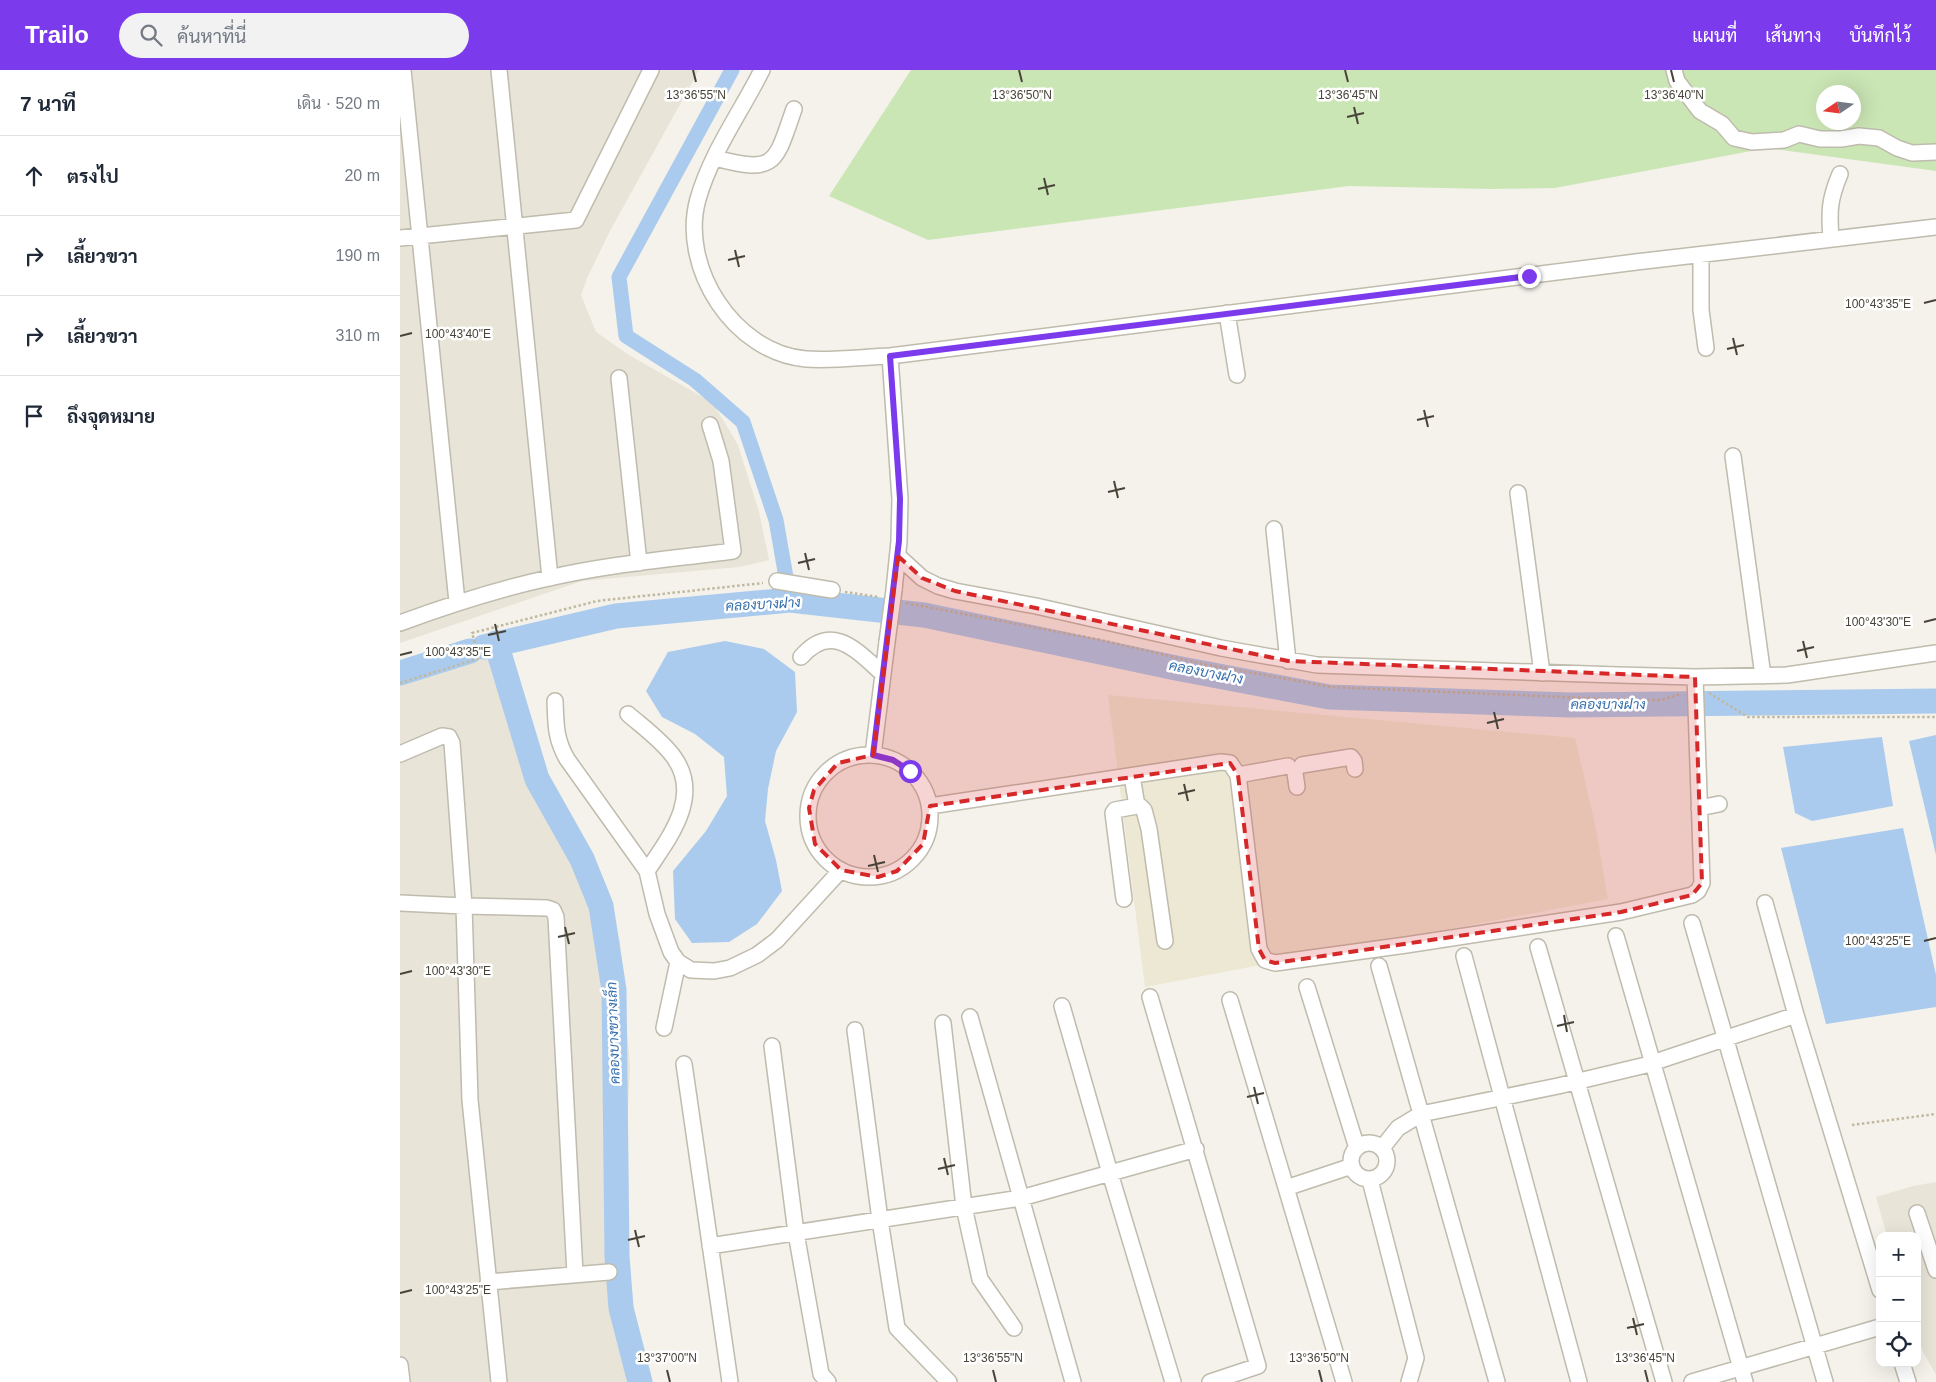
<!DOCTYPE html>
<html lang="th">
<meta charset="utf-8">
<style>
:root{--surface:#fff;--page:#f2f2f3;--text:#1f2937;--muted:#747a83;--line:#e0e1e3;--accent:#7c3aed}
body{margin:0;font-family:Arial,Sarabun,sans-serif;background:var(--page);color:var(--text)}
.controls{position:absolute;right:15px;bottom:15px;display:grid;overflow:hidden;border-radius:10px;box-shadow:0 5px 20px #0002}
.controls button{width:45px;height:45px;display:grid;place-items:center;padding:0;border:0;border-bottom:1px solid var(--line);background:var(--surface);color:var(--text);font:25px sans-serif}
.compass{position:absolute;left:1416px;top:15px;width:45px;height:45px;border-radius:50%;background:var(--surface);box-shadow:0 5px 20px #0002;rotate:257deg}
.stop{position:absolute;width:15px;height:15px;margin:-11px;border:4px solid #7c3aed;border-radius:50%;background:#fff}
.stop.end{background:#7c3aed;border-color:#fff;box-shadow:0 1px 5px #0008}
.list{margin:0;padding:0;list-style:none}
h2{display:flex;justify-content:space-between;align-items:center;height:65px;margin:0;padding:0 20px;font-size:21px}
h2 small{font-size:16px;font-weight:400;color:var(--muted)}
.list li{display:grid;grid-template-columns:32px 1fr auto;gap:15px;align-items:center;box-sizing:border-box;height:80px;padding:0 20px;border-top:1px solid var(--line)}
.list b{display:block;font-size:19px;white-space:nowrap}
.list em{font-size:16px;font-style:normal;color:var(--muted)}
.icon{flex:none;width:28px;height:28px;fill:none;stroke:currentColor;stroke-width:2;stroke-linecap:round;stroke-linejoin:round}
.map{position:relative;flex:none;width:1536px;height:1312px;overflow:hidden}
header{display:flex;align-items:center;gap:30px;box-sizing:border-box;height:70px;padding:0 25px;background:var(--accent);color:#fff}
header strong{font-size:24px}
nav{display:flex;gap:28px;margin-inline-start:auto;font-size:18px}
.search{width:350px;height:45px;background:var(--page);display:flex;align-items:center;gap:12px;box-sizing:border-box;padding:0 18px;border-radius:28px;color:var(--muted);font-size:19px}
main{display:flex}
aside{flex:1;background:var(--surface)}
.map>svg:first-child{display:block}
.residential{fill:#e8e4d8}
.education{fill:#ece8d4}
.green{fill:#cbe6b5;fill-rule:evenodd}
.water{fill:#aacbed}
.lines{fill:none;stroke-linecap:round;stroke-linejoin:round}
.canal{stroke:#aacbed;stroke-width:15}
.river{stroke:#aacbed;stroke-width:25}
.minor-casing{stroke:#bfbbad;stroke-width:18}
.path{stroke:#c0b89f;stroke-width:2.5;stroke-dasharray:2.5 2.5;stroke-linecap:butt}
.minor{stroke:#fff;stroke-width:15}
.minor-bridge-casing{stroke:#bfbbad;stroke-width:18;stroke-linecap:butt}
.minor-bridge{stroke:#fff;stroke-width:15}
.route{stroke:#7c3aed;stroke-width:6}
.marked{fill:#d62828;fill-opacity:0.2;stroke:#d62828;stroke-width:4;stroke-dasharray:10 6;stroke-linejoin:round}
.ticks{fill:none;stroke:#484338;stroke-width:2}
.labels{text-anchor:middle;stroke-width:5;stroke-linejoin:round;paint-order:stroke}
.water-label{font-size:14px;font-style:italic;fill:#3670af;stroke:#fff}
.ticks-label{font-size:12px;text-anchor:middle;fill:#484338;stroke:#fff;stroke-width:5;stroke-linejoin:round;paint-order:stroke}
</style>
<header>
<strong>Trailo</strong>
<div class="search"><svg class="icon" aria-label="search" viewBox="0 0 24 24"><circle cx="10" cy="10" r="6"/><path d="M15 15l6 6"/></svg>ค้นหาที่นี่</div>
<nav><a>แผนที่</a><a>เส้นทาง</a><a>บันทึกไว้</a></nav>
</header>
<main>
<aside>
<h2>7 นาที<small>เดิน · 520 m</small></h2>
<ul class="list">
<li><svg class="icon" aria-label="ahead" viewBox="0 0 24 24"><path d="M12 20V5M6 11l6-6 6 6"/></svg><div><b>ตรงไป</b></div><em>20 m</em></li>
<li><svg class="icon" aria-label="right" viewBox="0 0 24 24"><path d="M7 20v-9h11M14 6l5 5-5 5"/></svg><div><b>เลี้ยวขวา</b></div><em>190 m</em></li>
<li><svg class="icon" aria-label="right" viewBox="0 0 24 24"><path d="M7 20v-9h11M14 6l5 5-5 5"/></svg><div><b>เลี้ยวขวา</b></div><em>310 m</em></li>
<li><svg class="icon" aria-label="arrive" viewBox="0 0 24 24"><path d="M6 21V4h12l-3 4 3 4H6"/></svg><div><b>ถึงจุดหมาย</b></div></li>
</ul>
</aside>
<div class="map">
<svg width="1536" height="1312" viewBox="0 0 1536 1312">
<rect width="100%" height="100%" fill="#f4f2ea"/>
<!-- residential -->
<path class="residential" d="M0,0H299L210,161L188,206L181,225L196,262L229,285L313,333L338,375L359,442L369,490L339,497L182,511L0,573Z
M95,582L117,633L141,703L154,732L207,827L220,872L230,997L227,1058L228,1179L234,1242L250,1312H0V614Z
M1536,1112V1305L1523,1282L1517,1264V1166H1487L1476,1127L1513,1116Z"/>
<!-- education -->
<path class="education" d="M708,625L1175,668L1195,754L1208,829L745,917Z"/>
<!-- green -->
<path class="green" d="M511,0H1536V101L1367,78L1155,118L1090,119L949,116L528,170L429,126ZM1424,22H1454V52H1424Z"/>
<!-- water -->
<path class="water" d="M325,571L364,579L395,602L397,642L376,681L368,719L365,751L376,790L382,821L357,854L329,872L292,873L275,849L273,801L306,761L327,726L324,687L295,664L262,647L246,621L268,582Z
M1536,665V785L1509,671Z
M1482,667L1493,736L1412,751L1395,743L1383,677Z
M1503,758L1536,905V937L1426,954L1381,778Z"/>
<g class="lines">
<!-- canal -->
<path class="canal" d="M332,0L219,207L226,266L295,310L343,352L376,450L390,530"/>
<!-- river -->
<path class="river" d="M96,573L137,709L182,789L201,836L214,920L217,1186L221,1238L240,1312
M84,577L216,546L390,530L524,545L776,598L929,627L1170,635L1536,631
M0,603L70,581"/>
<defs>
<path id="minor" d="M3,0L57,532
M99,0L150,508
M362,0C341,42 311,83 298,129C279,197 334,283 406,289C432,291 463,287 490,286L1236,192L1536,157
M1274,0L1277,11L1300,41L1322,54L1334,68L1352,72L1384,70L1399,64L1420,69H1441L1459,66L1479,68L1497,78L1512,83L1536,82
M315,88C376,104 375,94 394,39
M0,168L176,150L251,0
M1431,169C1429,142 1429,130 1440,104
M1301,185V240L1306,278
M827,243L837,305
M490,286L500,429L499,471L494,520
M219,308L239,493
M1333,386L1363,606
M1118,423L1142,603
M874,459L888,591
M498,486L522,508L538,516L555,521L636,536L821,578L917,595L1218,605L1295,607L1387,605L1536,583
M377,511L432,520
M0,553C49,535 98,519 149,508C209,494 272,489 333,481L321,391L310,355
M401,587C432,551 457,581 483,604
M155,631C156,654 155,668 167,689L247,801L257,844L271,882L278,892L291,900L314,901L330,898L357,885L377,870L441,800
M228,644C243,657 261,670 273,686C303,726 269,768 247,801
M0,684L42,666L49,667L52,673L64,836L70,1030L99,1312
M473,685L487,572
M408 746a61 61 0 1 1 122 0a61 61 0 1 1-122 0Z
M902,695L951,687L954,691L955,699
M895,703L897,717
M838,705L888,696
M732,706L737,736H740L744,740L749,759L765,871
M530,736L821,692L830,693L838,705L859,879L865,890L875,893L1006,875L1221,842L1292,825L1298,821L1302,813L1295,607
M1299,738L1319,734
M724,829L713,743L715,740L737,736
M0,833L64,836L147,838L153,840L156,847L175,1204
M1365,833L1396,945
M1292,853L1425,1312
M1216,866L1345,1312
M1138,877L1264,1312
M1064,886L1179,1312
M979,896L1097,1312
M907,917L957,1078
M750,927L858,1296L810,1312
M830,930L944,1312
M662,936L710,1103L773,1312
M570,947L673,1312
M543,953L564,1137L580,1209L614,1258
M264,958L278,892
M455,960L480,1150L497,1258L549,1312
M372,976L396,1163L421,1304L428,1312
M284,994L330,1312
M951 1091a18 18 0 1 1 36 0a18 18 0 1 1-36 0Z
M982,1078L998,1058L1021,1044L1158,1016L1246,995L1396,945L1480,1220
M970,1110L1016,1288L1009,1312
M886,1118L952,1096
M1517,1143L1536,1200
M310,1176L621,1128L796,1079
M88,1212L209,1202
M1502,1293L1508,1312
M0,1295L2,1312
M1292,1312L1480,1257"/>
</defs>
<!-- minor casing -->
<use href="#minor" class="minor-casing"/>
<!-- path -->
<path class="path" d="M445,522L479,527
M506,533L701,570L803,594L931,617L1233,630H1261L1281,624
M0,613L80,588L72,563L197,531L363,513
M1309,623L1348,647H1536
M1452,1055L1536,1044"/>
<!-- minor -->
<use href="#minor" class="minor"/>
<defs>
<path id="minor-bridge" d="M487,572L494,520"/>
</defs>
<!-- minor-bridge casing -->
<use href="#minor-bridge" class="minor-bridge-casing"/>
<!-- minor-bridge -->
<use href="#minor-bridge" class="minor-bridge"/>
</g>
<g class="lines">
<!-- route -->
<path class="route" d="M510,701L493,690L473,685L499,471L500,429L490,286L1129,206"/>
</g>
<!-- marked area -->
<path class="marked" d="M498,486L522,508L555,521L888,591L1295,607L1302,813L1292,825L1221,842L875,893L865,890L859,879L838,705L830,693L530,736L523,774L497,801L478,807L441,800L415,774L409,738L414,720L438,693L473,685Z"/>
<!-- ticks -->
<path class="ticks" d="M293,0L296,12M619,0L622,12M945,0L948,12M1271,0L1274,12M954,37L958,54M947,47L964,43M644,108L648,125M638,119L655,115M335,180L339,197M328,190L345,186M1524,233L1536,230M0,266L12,263M1333,268L1337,285M1327,279L1344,275M1024,340L1028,357M1017,350L1034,346M714,411L718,428M708,422L725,418M405,483L409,500M398,493L415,489M1524,552L1536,549M95,554L99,571M88,565L106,561M1403,571L1407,588M1397,581L1414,577M0,585L12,582M1094,642L1098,659M1087,653L1104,649M784,714L788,731M778,724L795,720M474,785L478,802M468,796L485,792M165,857L169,874M158,867L175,863M1524,871L1536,868M0,904L12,901M1164,945L1167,962M1157,956L1174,952M854,1017L858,1034M847,1027L864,1023M544,1088L548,1105M538,1099L555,1095M235,1160L239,1177M228,1170L245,1166M0,1223L12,1220M1233,1248L1237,1265M1227,1258L1244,1254M267,1300L270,1312M593,1300L596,1312M919,1300L922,1312M1245,1300L1248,1312"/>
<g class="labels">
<!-- water labels -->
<g class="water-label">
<text transform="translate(363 534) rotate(-3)" y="5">คลองบางฝาง</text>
<text transform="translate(806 602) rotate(11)" y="5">คลองบางฝาง</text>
<text x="1208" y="639">คลองบางฝาง</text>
<text transform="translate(213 963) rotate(-92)" y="5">คลองบางขวางเล็ก</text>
</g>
</g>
<g class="ticks-label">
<text x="296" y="29">13°36'55"N</text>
<text x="622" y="29">13°36'50"N</text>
<text x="948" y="29">13°36'45"N</text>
<text x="1274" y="29">13°36'40"N</text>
<text x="1478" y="238">100°43'35"E</text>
<text x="58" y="268">100°43'40"E</text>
<text x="1478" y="556">100°43'30"E</text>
<text x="58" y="586">100°43'35"E</text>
<text x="1478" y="875">100°43'25"E</text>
<text x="58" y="905">100°43'30"E</text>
<text x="58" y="1224">100°43'25"E</text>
<text x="267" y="1292">13°37'00"N</text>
<text x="593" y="1292">13°36'55"N</text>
<text x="919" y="1292">13°36'50"N</text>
<text x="1245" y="1292">13°36'45"N</text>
</g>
</svg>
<div class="controls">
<button>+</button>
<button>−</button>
<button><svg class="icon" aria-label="locate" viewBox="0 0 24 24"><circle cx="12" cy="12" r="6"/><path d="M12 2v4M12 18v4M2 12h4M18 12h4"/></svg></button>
</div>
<svg class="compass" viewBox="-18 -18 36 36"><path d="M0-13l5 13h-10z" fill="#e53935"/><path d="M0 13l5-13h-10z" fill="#747a83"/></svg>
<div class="stop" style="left:510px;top:701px"></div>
<div class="stop end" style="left:1129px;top:206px"></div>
</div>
</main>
